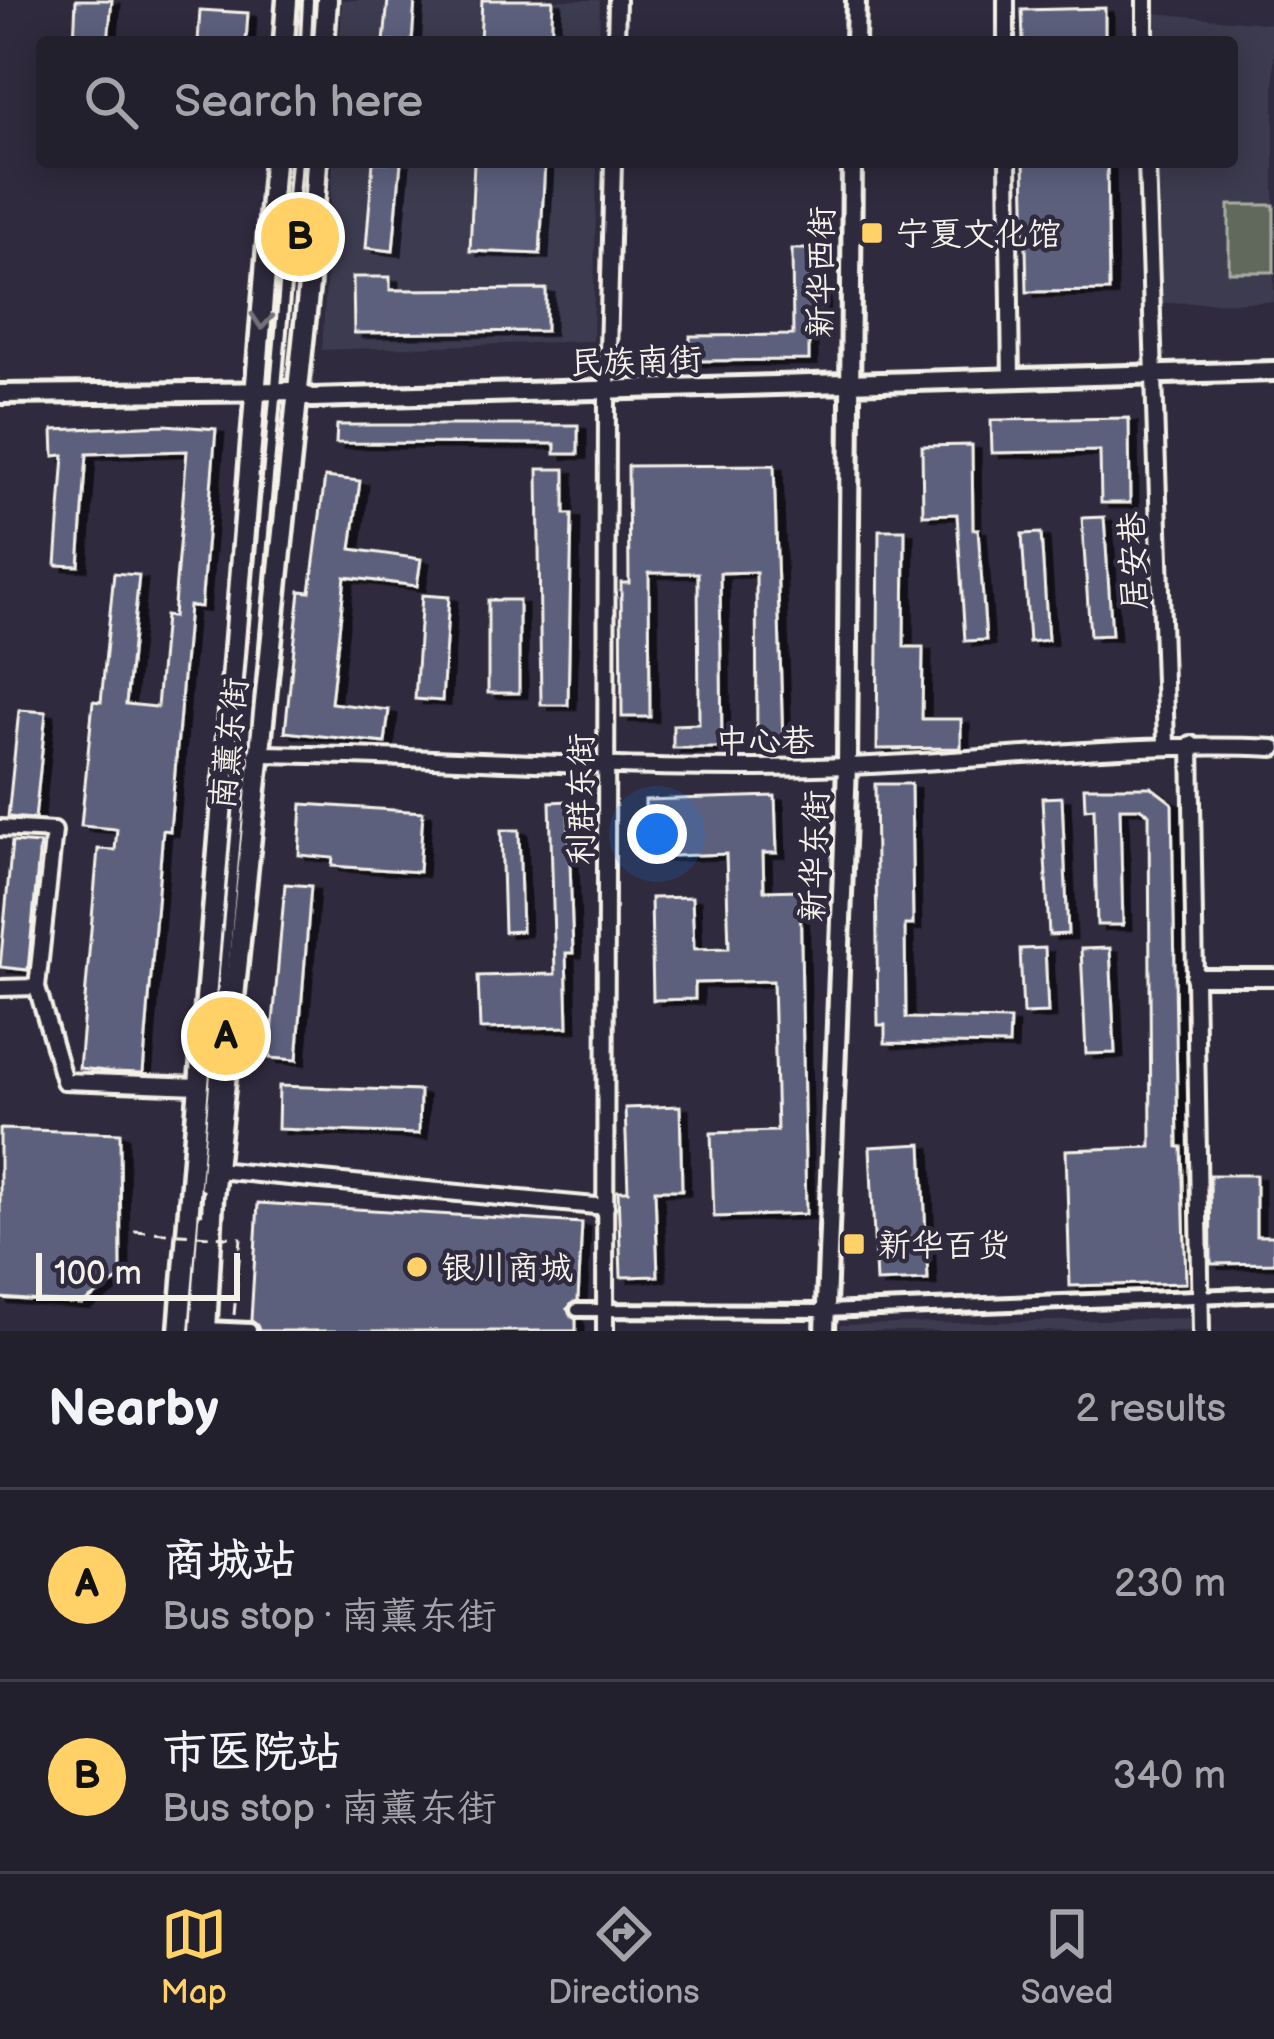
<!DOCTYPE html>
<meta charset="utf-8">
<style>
:root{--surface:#23202e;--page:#2b2836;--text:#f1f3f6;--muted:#a3a3aa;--line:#403e4a;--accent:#ffd166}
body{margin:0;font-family:"Balsamiq Sans","LXGW WenKai TC",sans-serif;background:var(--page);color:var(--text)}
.scale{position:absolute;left:36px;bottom:30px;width:204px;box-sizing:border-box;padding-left:12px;border:6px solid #f4f1e8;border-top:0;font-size:33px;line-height:42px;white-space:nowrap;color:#f4f1e8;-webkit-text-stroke:9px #2f2a3d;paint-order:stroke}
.you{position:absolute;left:657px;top:834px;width:42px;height:42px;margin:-30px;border:9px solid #fff;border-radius:50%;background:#1a73e8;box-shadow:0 0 0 18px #1a73e833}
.badge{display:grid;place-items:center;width:78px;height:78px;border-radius:50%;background:var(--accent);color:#111;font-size:39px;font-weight:700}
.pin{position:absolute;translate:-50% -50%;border:6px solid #fff;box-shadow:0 3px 12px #0006}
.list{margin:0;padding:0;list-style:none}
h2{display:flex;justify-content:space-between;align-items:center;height:156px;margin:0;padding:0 48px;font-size:51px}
h2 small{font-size:39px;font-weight:400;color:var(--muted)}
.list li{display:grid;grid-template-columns:78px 1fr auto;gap:36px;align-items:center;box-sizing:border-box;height:192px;padding:0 48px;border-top:3px solid var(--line)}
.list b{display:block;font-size:45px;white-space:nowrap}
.list p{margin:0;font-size:39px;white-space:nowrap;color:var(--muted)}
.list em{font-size:39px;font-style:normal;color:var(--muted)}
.icon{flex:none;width:66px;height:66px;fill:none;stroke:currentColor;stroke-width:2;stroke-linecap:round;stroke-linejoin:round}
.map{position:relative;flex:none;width:1274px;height:1331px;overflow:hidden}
.search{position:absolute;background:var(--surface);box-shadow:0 6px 30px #0003;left:36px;right:36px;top:36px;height:132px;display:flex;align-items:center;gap:30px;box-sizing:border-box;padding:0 42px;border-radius:12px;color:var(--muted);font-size:45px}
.sheet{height:540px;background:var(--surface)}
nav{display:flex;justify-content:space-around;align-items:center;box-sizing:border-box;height:168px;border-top:3px solid var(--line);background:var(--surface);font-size:33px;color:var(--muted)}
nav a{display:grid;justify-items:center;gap:6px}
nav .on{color:var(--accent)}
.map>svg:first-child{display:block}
.built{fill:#3c3a50}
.green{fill:#61695c;stroke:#aaada2;stroke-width:3}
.building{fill:#5b617d;stroke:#f4f1e8;stroke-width:3;filter:url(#shadow)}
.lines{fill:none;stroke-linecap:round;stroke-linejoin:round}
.service-casing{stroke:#f4f1e8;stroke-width:16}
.pedestrian-casing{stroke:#f4f1e8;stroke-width:20}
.minor-casing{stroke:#f4f1e8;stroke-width:22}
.tertiary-casing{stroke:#f4f1e8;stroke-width:26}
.secondary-casing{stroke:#f4f1e8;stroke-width:27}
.path{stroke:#f4f1e8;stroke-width:3;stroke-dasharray:12 9;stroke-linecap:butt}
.service{stroke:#2f2a3d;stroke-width:8}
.pedestrian{stroke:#2f2a3d;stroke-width:10}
.minor{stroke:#2f2a3d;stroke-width:14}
.tertiary{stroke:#2f2a3d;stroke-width:16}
.secondary{stroke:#2f2a3d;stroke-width:18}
.path-bridge{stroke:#f4f1e8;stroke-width:3;stroke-dasharray:12 9;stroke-linecap:butt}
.oneway{stroke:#747079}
.poi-dot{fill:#ffd166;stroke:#2f2a3d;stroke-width:4.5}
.labels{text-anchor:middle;stroke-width:9;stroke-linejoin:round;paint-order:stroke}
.poi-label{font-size:33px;fill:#f4f1e8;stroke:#2f2a3d;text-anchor:start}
.street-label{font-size:33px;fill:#f4f1e8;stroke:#2f2a3d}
</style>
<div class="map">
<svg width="1274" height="1331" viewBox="0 0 1274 1331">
<defs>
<filter id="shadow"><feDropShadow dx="8" dy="4.5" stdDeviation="0" flood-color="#0009"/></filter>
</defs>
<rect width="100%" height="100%" fill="#2f2a3d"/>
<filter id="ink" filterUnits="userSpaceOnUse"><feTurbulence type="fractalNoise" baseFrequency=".00833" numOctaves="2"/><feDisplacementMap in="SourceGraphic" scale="24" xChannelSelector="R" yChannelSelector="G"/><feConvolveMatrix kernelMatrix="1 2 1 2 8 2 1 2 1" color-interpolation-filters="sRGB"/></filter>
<g filter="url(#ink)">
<!-- built -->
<path class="built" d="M342,0H600L599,42H340Z
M1155,13L1274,24V302L1157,303L1156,162H1232V42H1155Z
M333,162H597L593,341L322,350Z
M1193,1318V1331H840V1325Z"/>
<!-- green -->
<path class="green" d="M1229,205H1274V272H1229Z"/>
<!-- building -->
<path class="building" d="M76,0H112L108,42H74Z
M388,0H415L412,42H384Z
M482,0H553L551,42H480Z
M1105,8V42H1023L1022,10Z
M200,10L248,13L246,42H198Z
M373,162H401L393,251L366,248Z
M474,162H545L540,254L470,251Z
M1024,162H1107L1109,291L1027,292Z
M792,249H821L822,335H809V360L690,361V336L793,335Z
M353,277H390V290L546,289V331L354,333Z
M1129,418L1130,503H1101L1100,451L992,453L991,420Z
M165,425L216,429L201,607L189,606L170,831L163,830L143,1073L114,1072L79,1068L98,849L115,850L117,829L81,826L93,701L101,702L114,573L139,575L126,704L157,707L165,616L173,617L187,451L87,454L79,566L56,565L64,455L54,456L53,430Z
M337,425H578V454H555V444L336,443Z
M972,445L973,529H978L986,640L965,641L957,514L923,515L922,446Z
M774,465L783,742H757L756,572L720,573L722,748H673V725L699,724L698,573H649L650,717H622L621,583H629L628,466Z
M538,469H565V514H572L568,705H541Z
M325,477L360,481L351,549L421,559L417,586L345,577L331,703L389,710L385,743L285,732L300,591L310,592Z
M1104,517L1112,635L1090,636L1082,518Z
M879,530H905L904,647H923L922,719H961V748L877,749Z
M1041,533L1048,640L1029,642L1022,534Z
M422,595L449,597L442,701L415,699Z
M488,600H519V693H488Z
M19,710L46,712L35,819L8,817Z
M875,784H911L913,925H905L906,1018L1010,1020L1009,1045L885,1043V1025H878Z
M1084,787H1151L1172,803L1178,1147H1182L1186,1283L1070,1286L1066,1150L1151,1147L1149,814L1141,808H1120L1123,925H1097L1094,808L1085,809Z
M775,796L777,853H763L764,891L800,890L806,1214L714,1217L711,1133L777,1131L773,981L695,983V999L653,1000L651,898L692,897L694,949L729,948L726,854L646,857L645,800Z
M1062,797L1068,934L1049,935L1042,798Z
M568,801L573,953H566L568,1027L480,1029L478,976L555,974L550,802Z
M302,804L423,812L419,872L332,866L333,858L299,855Z
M501,830H519L522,931L504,932Z
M12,842L40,844L28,970L0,967Z
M285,884L311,886L297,1060L270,1058Z
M1045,948L1048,1013L1023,1014L1020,949Z
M1110,948L1115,1053L1086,1054L1081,949Z
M279,1086L420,1091L419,1134L278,1129Z
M680,1106L682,1190H655L658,1276L621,1277L618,1191H628L625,1108Z
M0,1129L120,1133L121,1278L82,1304L0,1298Z
M922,1144L928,1280L876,1282L870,1147Z
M1210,1175H1256V1236H1274V1263L1211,1264Z
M258,1203L582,1223L578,1300L567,1309L576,1320V1331H260L251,1320Z"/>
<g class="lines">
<defs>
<path id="service" d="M306,42L308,0
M205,1186L296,162
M195,1331L203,1219"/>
<path id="pedestrian" d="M577,1310L825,1311L1274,1294
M206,1328L250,1330"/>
<path id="minor" d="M1006,0V42
M1145,0V42
M616,42L617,0
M1008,162L1011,379
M1147,162L1166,743
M1191,744L1201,1331
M256,754C453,756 650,774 847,766C990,761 1131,741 1274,748
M0,828L54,831L37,987L0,988
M1194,977H1274
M37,987L64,1081L199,1086
M216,1170L606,1207
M605,1331L607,391L613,162"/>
<path id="tertiary" d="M855,42L856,0
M0,394L294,391L312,398L1274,371
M825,1331L847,766L852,162"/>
<path id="secondary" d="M284,42L287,0
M324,42L327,0
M179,1331L274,162
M206,1331L213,1197L309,285L317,162"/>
</defs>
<!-- service casing -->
<use href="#service" class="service-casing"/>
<!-- pedestrian casing -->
<use href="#pedestrian" class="pedestrian-casing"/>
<!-- minor casing -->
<use href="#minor" class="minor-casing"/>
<!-- tertiary casing -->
<use href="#tertiary" class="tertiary-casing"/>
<!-- secondary casing -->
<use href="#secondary" class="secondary-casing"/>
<!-- path -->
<path class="path" d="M234,1315L238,1272"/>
<!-- service -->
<use href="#service" class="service"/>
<!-- pedestrian -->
<use href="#pedestrian" class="pedestrian"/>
<!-- minor -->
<use href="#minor" class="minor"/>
<!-- tertiary -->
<use href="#tertiary" class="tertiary"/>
<!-- secondary -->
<use href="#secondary" class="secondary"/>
<!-- path-bridge -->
<path class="path-bridge" d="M134,1231L241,1238L238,1272"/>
</g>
<!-- one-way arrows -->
<defs><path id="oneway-chevron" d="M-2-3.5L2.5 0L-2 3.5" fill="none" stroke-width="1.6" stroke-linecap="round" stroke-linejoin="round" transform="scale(3)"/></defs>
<use class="oneway" href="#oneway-chevron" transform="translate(262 321) rotate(94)"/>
</g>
<!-- markers -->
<g class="poi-dot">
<rect x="860" y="221" width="24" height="24" rx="6"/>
<rect x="842" y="1232" width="24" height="24" rx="6"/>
<circle cx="417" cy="1267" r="12"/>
</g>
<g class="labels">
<!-- poi labels -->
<g class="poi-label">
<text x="896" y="245">宁夏文化馆</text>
<text x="878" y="1256">新华百货</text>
<text x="441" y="1279">银川商城</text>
</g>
<!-- street labels -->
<g class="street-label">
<text transform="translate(820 272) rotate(-89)" y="12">新华西街</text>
<text transform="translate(636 360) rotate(-2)" y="12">民族南街</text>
<text transform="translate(1132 561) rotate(-92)" y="12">居安巷</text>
<text x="765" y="752">中心巷</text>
<text transform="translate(228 743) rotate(-84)" y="12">南薰东街</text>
<text transform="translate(580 799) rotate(-90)" y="12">利群东街</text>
<text transform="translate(813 856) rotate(-88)" y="12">新华东街</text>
</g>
</g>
</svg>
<div class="scale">100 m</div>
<div class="you"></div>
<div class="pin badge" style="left:226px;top:1036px">A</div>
<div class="pin badge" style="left:300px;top:237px">B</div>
<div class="search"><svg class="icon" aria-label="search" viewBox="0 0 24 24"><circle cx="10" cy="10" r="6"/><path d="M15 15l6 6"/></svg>Search here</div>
</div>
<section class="sheet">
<h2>Nearby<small>2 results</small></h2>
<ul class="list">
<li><span class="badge">A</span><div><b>商城站</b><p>Bus stop · 南薰东街</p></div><em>230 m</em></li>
<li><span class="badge">B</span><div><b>市医院站</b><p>Bus stop · 南薰东街</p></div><em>340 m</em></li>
</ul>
</section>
<nav>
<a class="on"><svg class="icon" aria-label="map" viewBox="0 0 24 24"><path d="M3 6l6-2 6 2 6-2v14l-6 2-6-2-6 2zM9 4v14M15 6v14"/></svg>Map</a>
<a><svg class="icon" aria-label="directions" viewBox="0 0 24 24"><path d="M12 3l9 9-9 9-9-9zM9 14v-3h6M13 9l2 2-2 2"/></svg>Directions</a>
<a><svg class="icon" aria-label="saved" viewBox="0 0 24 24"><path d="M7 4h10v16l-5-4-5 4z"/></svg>Saved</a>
</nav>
